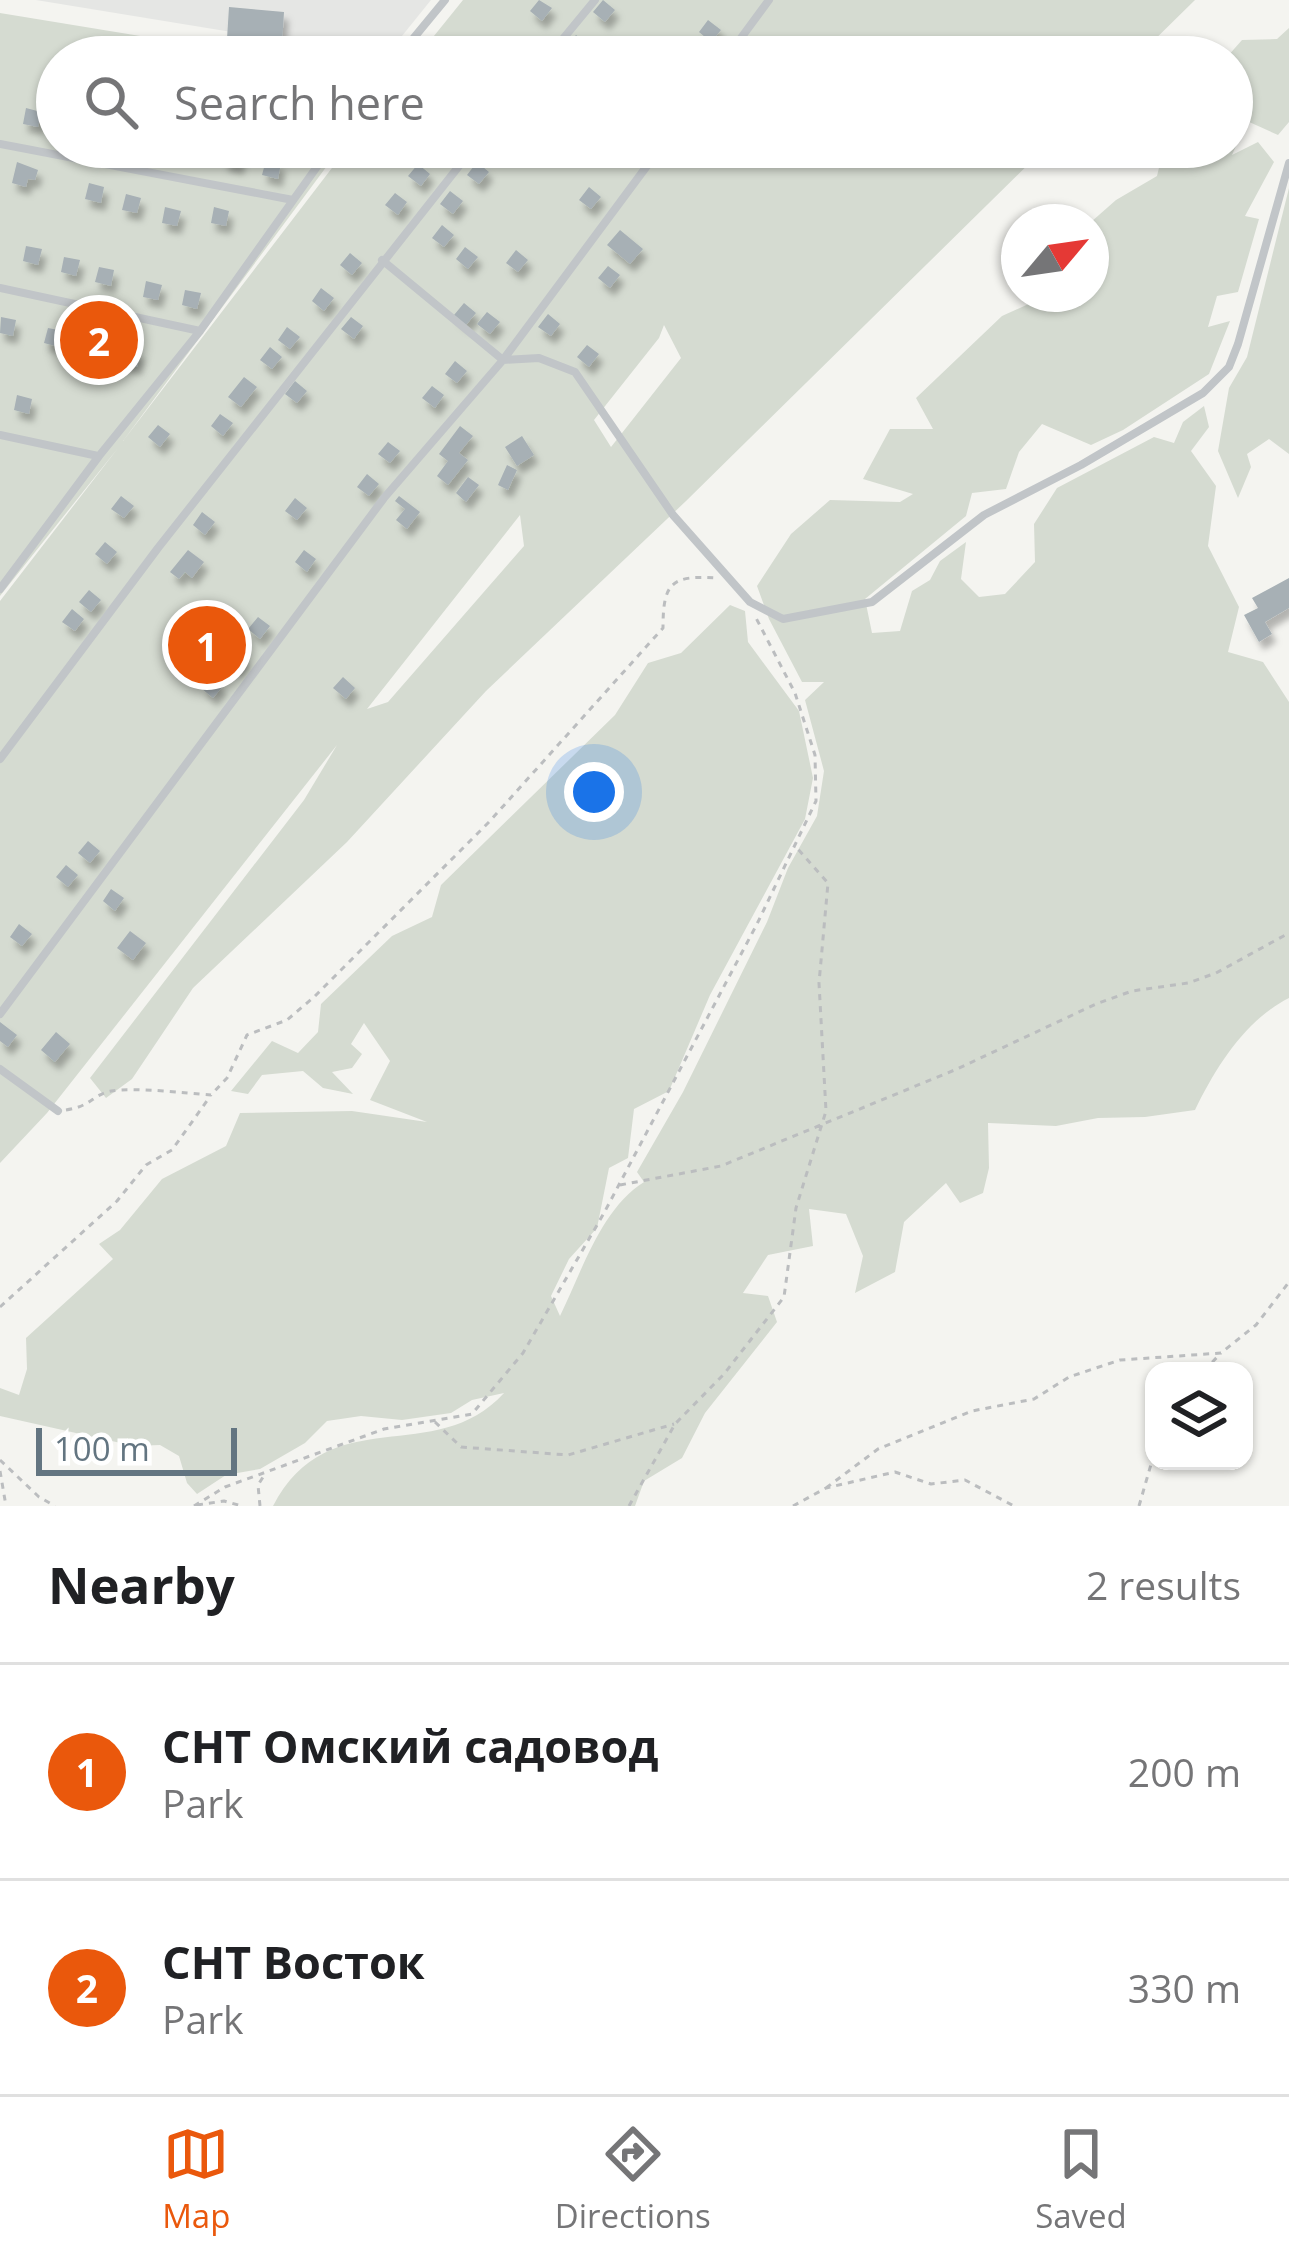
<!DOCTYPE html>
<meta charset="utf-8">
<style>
:root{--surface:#fff;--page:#f2f2f2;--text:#202124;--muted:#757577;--line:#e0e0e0;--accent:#ea580c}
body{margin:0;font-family:"Open Sans",sans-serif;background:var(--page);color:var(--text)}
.controls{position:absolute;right:36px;bottom:36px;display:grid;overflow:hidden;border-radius:24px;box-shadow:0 3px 9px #0004}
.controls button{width:108px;height:108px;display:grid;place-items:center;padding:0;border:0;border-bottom:3px solid var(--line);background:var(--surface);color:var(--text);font:60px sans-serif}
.compass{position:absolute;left:1001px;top:204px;width:108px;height:108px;border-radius:50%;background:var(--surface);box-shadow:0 3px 9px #0004;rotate:61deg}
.scale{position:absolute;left:36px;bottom:30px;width:201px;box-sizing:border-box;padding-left:12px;border:6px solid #637581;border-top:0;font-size:33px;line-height:42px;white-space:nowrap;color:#637581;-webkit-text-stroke:9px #fff;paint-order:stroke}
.you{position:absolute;left:594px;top:792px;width:42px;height:42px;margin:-30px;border:9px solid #fff;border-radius:50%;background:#1a73e8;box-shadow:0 0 0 18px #1a73e833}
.badge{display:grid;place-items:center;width:78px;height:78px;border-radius:50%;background:var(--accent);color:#fff;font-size:39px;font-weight:700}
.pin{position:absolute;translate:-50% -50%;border:6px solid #fff;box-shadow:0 3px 12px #0006}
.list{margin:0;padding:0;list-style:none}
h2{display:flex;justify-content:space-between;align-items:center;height:156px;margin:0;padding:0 48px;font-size:51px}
h2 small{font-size:39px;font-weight:400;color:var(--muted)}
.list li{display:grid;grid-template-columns:78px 1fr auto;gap:36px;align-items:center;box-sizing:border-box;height:216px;padding:0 48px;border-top:3px solid var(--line)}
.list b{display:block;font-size:45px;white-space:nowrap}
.list p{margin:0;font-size:39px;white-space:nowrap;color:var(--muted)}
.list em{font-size:39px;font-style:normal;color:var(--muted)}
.icon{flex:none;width:66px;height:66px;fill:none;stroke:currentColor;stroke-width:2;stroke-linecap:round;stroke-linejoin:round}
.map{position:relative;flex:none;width:1289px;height:1506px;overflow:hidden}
.search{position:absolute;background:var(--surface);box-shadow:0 3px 9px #0004;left:36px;right:36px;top:36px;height:132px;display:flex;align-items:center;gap:30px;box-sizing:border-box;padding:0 42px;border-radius:66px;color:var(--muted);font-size:45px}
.sheet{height:588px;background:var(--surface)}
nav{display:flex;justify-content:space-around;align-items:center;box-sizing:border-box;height:168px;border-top:3px solid var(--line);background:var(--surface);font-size:33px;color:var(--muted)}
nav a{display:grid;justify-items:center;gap:6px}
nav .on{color:var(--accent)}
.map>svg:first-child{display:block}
.built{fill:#e5e6e4}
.green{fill:#d5dbd1;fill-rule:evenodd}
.building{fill:#a7b0b5;filter:url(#shadow)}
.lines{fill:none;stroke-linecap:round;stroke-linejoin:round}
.path{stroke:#bbbdbf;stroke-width:3;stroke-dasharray:6 6;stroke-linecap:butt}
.service{stroke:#c1c5c8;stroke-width:8}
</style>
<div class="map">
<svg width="1289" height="1506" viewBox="0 0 1289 1506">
<defs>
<filter id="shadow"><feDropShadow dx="4.5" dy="8" stdDeviation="3" flood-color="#0004"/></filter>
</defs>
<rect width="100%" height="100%" fill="#f4f4f0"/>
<!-- built -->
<path class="built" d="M36,0H431L385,57Z"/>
<!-- green -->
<path class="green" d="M463,0H1195L1137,57H417Z
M0,13L268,57H57V147H341L123,441L348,147H1046L686,501L486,691L347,842L193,988L132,1079L106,1098L90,1078L304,800L337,745L47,1113L0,1163V601L118,448L0,596ZM664,325L681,358L611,447L594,420L659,338ZM520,515L524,546L388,702L367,709Z
M1289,28V122L1278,135L1247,121L1232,155L1258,142L1274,162L1245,216L1259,219L1238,292L1217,296L1208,327L1230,321L1209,374L1123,430L1091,445L1042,424L1019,452L1006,489L972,493L966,516L865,599L872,633L900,631L912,591L930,580L940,561L966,542L961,579L979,597L1005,594L1035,562L1034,524L1057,488L1154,437L1174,443L1183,422L1204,406L1209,427L1191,451L1216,486L1208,546L1239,607L1228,652L1263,662L1289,702V998C1245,1020 1216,1067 1195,1110L1145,1117L1098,1118L1056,1126L988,1123L989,1168L983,1193L960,1203L946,1183L904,1222L895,1272L855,1293L863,1256L846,1214L809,1209L813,1246L768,1255L743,1293L768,1296L777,1322L705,1413L682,1458L644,1481L635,1506H273C330,1398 435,1469 504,1393L472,1400L451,1413L402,1420L361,1416L327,1421L305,1443L260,1469L226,1475L197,1494L187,1483L179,1456L160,1445L134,1446L0,1416V1388L19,1395L27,1369L26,1338L113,1259L99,1244L120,1230L162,1179L226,1146L240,1113L352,1111L427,1122L370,1100L390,1061L364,1023L351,1044L362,1054L352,1068L332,1072L353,1094L323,1088L303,1071L262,1075L248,1094L231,1091L272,1041L298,1053L318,1032L321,1004L392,936L432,917L441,885L615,715L648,663L681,653L730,605L745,611L748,642L799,711L813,778L805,819L710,995L669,1091L634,1109L628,1158L609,1168L597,1228L569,1259L551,1296L560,1316C582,1271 601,1209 644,1182L637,1172L683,1092L767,922L788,868L817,816L824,771L805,700L824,682H802L769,619L757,586L791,534L830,500L900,502L913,494L863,479L890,429H933L916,398L1002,316L1033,302L1041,294H1091V222L1116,200L1157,176L1164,147H1232V57H1227L1242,40L1277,39Z
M1289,188V454L1269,439L1247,454L1251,467L1238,498L1218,451L1229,388L1247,357Z"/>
<!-- building -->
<path class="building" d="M539,0L552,8L542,21L530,11Z
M603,0L615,10L605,22L593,12Z
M229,7L284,12L282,44L227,39Z
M708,20L721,30L711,42L699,32Z
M576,35L588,45L578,57L566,47Z
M518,39L530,49L523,57L508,51Z
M26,108L41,112L38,127L23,124Z
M227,148L242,151L239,167L223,163Z
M266,160L281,163L278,179L262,175Z
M17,162L38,170L35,180L28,179L26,187L12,183Z
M477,162L489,172L479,184L467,175Z
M418,164L430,174L421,186L408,176Z
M89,183L104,187L101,203L85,199Z
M589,187L601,197L591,209L579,200Z
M450,191L463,201L453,214L440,204Z
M395,193L407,202L398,215L385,205Z
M126,194L141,198L137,213L122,210Z
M165,207L181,211L177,226L162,223Z
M214,207L229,211L226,226L211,223Z
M442,225L454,235L444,247L432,238Z
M620,230L643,249L630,264L607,245Z
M26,246L42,249L38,265L23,261Z
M465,247L478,257L468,269L456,259Z
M516,250L528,260L518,272L506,263Z
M350,253L362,263L352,275L340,265Z
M64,257L80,260L76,276L61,272Z
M608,266L620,275L610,288L598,278Z
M99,267L114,270L111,286L95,282Z
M146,281L162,285L158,300L143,297Z
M321,288L334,298L324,311L312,301Z
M185,290L201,293L197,309L182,305Z
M464,303L476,313L466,325L454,315Z
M487,312L500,322L490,334L477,324Z
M548,314L560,324L551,336L538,327Z
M1,317L16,320L13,336L0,333Z
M351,317L363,326L354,339L341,329Z
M287,327L300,337L290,349L278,340Z
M48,328L63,331L59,347L44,343Z
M83,337L98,340L95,356L79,352Z
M587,345L599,354L589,367L577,357Z
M270,347L282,357L272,369L260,360Z
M125,348L141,351L137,367L122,363Z
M455,361L467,371L457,383L445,374Z
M244,377L257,387L241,407L228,397Z
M295,381L307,391L297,403L285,394Z
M432,386L444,395L435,408L422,398Z
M17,395L32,399L29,414L14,410Z
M220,414L233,423L223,436L211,426Z
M158,425L170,434L160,447L148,437Z
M460,426L473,436L459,453L468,460L448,485L437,476L448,461L439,454Z
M522,436L534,455L517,466L505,447Z
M388,442L400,451L390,463L378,454Z
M507,465L517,470L508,490L498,485Z
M367,474L379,484L369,496L357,487Z
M468,477L479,485L466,502L456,493Z
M121,496L134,506L124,518L111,509Z
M399,496L420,512L407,529L396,520L405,509L395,501Z
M295,498L307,508L297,520L285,511Z
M202,512L215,522L205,535L193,525Z
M105,542L117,552L107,564L95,554Z
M188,550L204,562L192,578L185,572L179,579L170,572Z
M304,550L316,559L307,572L295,562Z
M1289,578V608L1265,622L1272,634L1259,642L1244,615L1258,608L1252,598Z
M89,590L101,600L91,612L79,602Z
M72,609L84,619L75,631L62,622Z
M258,617L270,626L260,639L248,629Z
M234,648L246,658L237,670L224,661Z
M210,676L223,686L213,698L201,688Z
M343,677L355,688L346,699L333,688Z
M88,841L100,851L90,863L78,853Z
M66,865L78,875L68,887L56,877Z
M111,889L124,898L115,911L103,901Z
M19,924L32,934L22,946L10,937Z
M130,931L146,943L133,960L117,948Z
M0,1022L17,1035L8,1047L0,1041Z
M56,1032L70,1044L55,1062L41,1050Z"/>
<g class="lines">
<!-- path -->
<path class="path" d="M66,1110C92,1106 92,1095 111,1091C134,1087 185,1093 211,1095L227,1078L247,1035L287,1020L314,997L489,822L663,628C663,583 671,575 716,578
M620,1185L721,1166L957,1069L1096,1004L1132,991L1188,983L1216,973L1289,933
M0,1307L117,1201L146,1165L172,1150L209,1098
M1204,1371L1220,1354
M435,1422L461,1447L568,1455L674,1424
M0,1460L39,1497L55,1506
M0,1471L6,1506
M826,1488L878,1449L972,1411L1034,1399L1069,1377L1120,1360L1221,1353L1256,1325L1289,1282
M197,1505L224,1501L242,1506
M194,1506L225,1487L384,1429L472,1414L523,1353L604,1213L757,924L816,801L815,755L795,693L755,616
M260,1506L258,1485L265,1474
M629,1506L675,1424L724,1374L784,1297L796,1208L826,1111L819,983L828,883L797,848
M793,1506L826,1488L895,1472L931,1484L965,1480L1014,1506
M1139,1506L1154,1454"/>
<!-- service -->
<path class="service" d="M398,57L445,0
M548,57L595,0
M727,57L769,0
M0,144L293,200
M382,260L503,360L661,147
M0,288L200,331
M0,435L98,456
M0,589L99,456L200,331L331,147
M0,759L158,548L474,147
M0,1014L384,498L503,360L539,358L575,372L673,515L750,602L783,619L872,602L984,515L1081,465L1203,393L1229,367L1238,344L1289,163
M0,1069L58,1111"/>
</g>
</svg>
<div class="controls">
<button><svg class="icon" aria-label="layers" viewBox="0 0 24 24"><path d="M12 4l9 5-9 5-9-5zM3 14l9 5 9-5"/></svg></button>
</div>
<svg class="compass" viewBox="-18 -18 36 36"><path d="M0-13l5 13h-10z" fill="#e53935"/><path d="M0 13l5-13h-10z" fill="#757577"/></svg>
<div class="scale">100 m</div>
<div class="you"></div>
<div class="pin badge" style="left:207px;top:645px">1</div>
<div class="pin badge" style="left:99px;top:340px">2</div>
<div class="search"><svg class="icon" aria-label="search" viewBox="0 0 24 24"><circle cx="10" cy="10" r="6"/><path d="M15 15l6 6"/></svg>Search here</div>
</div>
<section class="sheet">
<h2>Nearby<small>2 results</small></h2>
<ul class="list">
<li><span class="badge">1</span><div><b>СНТ Омский садовод</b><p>Park</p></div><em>200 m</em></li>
<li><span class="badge">2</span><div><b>СНТ Восток</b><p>Park</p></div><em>330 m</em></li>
</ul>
</section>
<nav>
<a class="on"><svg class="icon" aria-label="map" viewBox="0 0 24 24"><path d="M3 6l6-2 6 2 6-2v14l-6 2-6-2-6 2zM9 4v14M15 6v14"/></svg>Map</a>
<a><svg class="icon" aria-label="directions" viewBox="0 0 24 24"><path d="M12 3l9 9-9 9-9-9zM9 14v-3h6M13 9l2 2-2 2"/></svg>Directions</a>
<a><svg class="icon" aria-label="saved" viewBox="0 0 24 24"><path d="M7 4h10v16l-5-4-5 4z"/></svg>Saved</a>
</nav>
